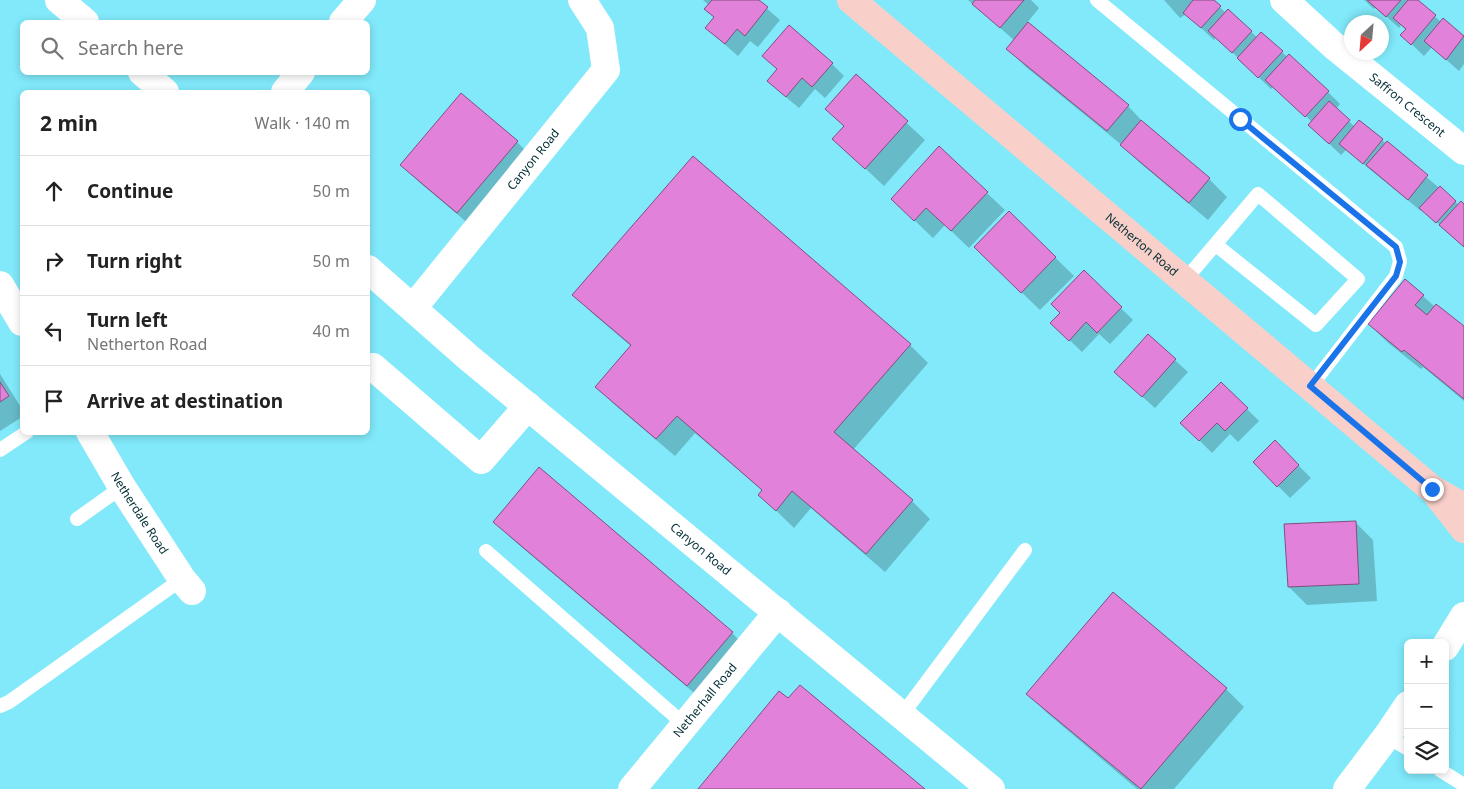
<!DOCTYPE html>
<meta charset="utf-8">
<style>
:root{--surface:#fff;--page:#f6f6f6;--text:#222;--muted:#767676;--line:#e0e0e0}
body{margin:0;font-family:"Noto Sans",sans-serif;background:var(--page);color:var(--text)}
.controls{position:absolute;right:15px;bottom:15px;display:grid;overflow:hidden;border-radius:8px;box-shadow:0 2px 8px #0003}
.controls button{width:45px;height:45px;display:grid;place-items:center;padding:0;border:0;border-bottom:1px solid var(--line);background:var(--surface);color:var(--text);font:25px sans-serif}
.compass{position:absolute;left:1344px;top:15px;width:45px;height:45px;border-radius:50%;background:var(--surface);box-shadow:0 2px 8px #0003;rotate:206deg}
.stop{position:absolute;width:15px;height:15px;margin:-11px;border:4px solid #1a73e8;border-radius:50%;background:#fff}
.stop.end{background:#1a73e8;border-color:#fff;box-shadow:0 1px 5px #0008}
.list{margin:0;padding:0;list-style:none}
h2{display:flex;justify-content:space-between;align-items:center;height:65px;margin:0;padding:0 20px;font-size:21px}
h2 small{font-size:16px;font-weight:400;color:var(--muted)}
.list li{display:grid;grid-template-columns:32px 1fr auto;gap:15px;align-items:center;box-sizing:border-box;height:70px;padding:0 20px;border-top:1px solid var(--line)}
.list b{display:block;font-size:19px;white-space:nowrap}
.list p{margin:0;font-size:16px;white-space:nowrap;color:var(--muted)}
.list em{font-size:16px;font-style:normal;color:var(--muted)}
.icon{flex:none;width:28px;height:28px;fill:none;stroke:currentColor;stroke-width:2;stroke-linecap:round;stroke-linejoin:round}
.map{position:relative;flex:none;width:1464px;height:789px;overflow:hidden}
.search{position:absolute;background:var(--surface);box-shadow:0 2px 8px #0003;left:20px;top:20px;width:350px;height:55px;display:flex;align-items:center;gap:12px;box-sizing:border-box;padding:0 18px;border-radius:8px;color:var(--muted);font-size:19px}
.panel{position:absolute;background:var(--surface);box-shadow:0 2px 8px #0003;left:20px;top:90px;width:350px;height:345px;border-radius:8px}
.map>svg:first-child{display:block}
.shadow{fill:#0003}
.building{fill:#e181da;stroke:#834e7f}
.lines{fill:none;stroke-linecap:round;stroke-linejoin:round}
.service{stroke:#fff;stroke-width:14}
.minor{stroke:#fff;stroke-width:28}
.secondary{stroke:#f8cfc9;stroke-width:28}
.route{stroke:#1a73e8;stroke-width:6}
.labels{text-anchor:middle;stroke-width:4.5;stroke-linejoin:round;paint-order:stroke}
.street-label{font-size:12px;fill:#002e35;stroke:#81e9fa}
</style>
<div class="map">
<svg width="1464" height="789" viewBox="0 0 1464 789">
<rect width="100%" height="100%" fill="#81e9fa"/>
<!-- shadow -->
<path class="shadow" d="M703,0H757L780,20L758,47L750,41L738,56L706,28L715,17L709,5Z
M968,0H1031L1039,8L1027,23L1128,106L1145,124L1209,179L1227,197L1208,220L1140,163L1123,146L1026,67L1008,49L1015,41Z
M1164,0H1212L1226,13L1228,11L1258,38L1261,34L1328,92L1340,104L1336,109L1355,127L1382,140L1386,144L1387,143L1459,205L1464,206V247L1422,209L1421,211L1346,150L1341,155L1322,137L1312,122L1274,86L1271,89L1216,37L1214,40L1186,14L1180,18Z
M1364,0H1417L1441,22L1443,20L1464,37V64L1459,71L1432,47L1424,56L1402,35L1406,30L1401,25L1399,28L1376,7L1374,9Z
M764,56L832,64L844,76L825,98L815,89L799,108L781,93L778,70Z
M856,76L925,140L884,186L852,156L845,127L826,109Z
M517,142L535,160L476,230L420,183L402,165Z
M939,148L1005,210L969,248L945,225L933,238L910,216Z
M1009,212L1074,276L1040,310L993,265Z
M1084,272L1133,320L1110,344L1099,334L1082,352L1052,323L1062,313Z
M574,295L910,345L928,363L853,450L912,501L930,519L885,572L811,508L794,528L760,495L763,491L695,433L675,456L615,405L597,387L632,347L592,313Z
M1423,296L1435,307L1464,328V401L1423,367L1421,369L1387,342L1369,324Z
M1148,336L1188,372L1155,408L1128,384Z
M0,374L22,409V417L0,431Z
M1222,384L1259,421L1238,442L1230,434L1212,453L1182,423Z
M1275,442L1311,478L1290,498L1254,462Z
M539,469L732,633L750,651L706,703L512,539L494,521Z
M1355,522L1373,540L1377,601L1307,605L1289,587Z
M1113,593L1226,689L1244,707L1174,789H1137L1046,712L1028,694Z"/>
<!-- building -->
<path class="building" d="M712,0H759L768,7L745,36L737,29L725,44L705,28L714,17L704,9Z
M975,0H1024L1000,28L972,4Z
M1193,0H1214L1221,6L1201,28L1183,13Z
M1367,0H1401L1386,17Z
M1408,0H1418L1436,15L1411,45L1400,35L1406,29L1393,18Z
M1228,9L1252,31L1232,53L1208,31Z
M1443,18L1464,36L1446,60L1424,41Z
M1028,22L1129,105L1107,131L1006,49Z
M789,25L833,63L812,87L802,78L786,97L767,81L777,69L762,56Z
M1261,32L1283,51L1258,78L1237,58Z
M1289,54L1329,91L1305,117L1265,80Z
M856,74L908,121L865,169L832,139L844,126L825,109Z
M461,93L518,141L457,213L400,165Z
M1329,101L1350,120L1329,144L1308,125Z
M1141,120L1210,178L1189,203L1120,145Z
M1359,120L1383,139L1363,164L1339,144Z
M1387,141L1428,175L1408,200L1366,165Z
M939,146L988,192L951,231L926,208L914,221L891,199Z
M693,156L911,344L834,432L913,500L866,554L792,491L776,511L758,495L762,490L677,416L656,439L595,387L631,345L572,295Z
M1440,186L1456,201L1436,223L1419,208Z
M1461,201L1464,204V247L1439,225Z
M1009,211L1056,257L1021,293L974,247Z
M1084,270L1122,307L1097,333L1086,322L1069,341L1050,323L1060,313L1051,304Z
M1405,279L1424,295L1415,305L1427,315L1436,304L1464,326V399L1404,350L1402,352L1368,324Z
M1148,334L1176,359L1142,397L1114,372Z
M0,382L9,396L0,402Z
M1221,382L1248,408L1225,431L1217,423L1199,441L1180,423Z
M1275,440L1299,465L1277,487L1253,462Z
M539,467L733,632L687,686L493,522Z
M1356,521L1359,584L1288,587L1284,524Z
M1113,592L1227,688L1141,789L1026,694Z
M800,685L925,789H698L779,691L788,698Z"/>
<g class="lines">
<!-- service -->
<path class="service" d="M1097,0L1396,247L1400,261L1396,276L1311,386
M1185,280L1258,194L1358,279L1316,325L1216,245
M0,450L27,432
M77,519L122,487
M486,551L685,725
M0,706L9,702L182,579
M902,715L1025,550
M1387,736L1408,749
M1440,770L1464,785"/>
<!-- minor -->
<g class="minor">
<path d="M59,0L85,22"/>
<path id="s1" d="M1284,0L1333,45L1464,151"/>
<path d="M343,22L362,0"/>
<path d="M142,72L165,92"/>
<path d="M285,92L301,72"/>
<path id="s2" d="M368,269L469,358L991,789"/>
<path d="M0,285L22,322"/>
<path id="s3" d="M413,308L606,70L600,28L582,0"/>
<path d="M373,367L481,460L528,406"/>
<path id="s4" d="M90,432L122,487L182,579L192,591"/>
<path d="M1445,647L1464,616"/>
<path id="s5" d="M632,789L778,612"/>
<path d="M1347,789L1387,736L1408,705"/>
</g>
<!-- secondary -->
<g class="secondary">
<path id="s6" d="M851,0L1432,489L1464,507"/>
<path d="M1438,496L1464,529"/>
</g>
</g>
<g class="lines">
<!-- route -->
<path class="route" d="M1240,119L1396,247L1400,262L1396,276L1310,386L1432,489"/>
</g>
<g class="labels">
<!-- street labels -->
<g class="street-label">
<text dy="4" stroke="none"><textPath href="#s1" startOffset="162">Saffron Crescent</textPath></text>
<text dy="4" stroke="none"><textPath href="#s3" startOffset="191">Canyon Road</textPath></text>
<text dy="4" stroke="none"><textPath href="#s6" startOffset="380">Netherton Road</textPath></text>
<text dy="4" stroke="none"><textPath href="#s4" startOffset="95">Netherdale Road</textPath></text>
<text dy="4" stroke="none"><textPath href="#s2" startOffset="435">Canyon Road</textPath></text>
<text dy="4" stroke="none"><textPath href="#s5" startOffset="115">Netherhall Road</textPath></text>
</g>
</g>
</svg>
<div class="controls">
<button>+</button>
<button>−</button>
<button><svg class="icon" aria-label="layers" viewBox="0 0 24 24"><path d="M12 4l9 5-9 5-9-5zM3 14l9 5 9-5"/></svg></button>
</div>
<svg class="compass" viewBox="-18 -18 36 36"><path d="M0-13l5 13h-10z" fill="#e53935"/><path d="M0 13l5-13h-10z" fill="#767676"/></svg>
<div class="stop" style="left:1240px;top:119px"></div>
<div class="stop end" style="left:1432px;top:489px"></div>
<div class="search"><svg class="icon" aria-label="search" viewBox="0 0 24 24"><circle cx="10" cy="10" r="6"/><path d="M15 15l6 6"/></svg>Search here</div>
<section class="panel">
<h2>2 min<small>Walk · 140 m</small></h2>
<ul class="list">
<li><svg class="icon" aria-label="ahead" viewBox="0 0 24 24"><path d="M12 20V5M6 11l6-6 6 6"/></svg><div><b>Continue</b></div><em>50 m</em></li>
<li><svg class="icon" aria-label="right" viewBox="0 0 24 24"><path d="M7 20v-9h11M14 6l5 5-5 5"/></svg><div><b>Turn right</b></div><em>50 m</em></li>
<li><svg class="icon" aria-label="left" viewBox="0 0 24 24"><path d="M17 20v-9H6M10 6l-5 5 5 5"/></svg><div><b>Turn left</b><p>Netherton Road</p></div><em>40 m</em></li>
<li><svg class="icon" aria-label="arrive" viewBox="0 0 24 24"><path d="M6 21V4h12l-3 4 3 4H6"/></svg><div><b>Arrive at destination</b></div></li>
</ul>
</section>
</div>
